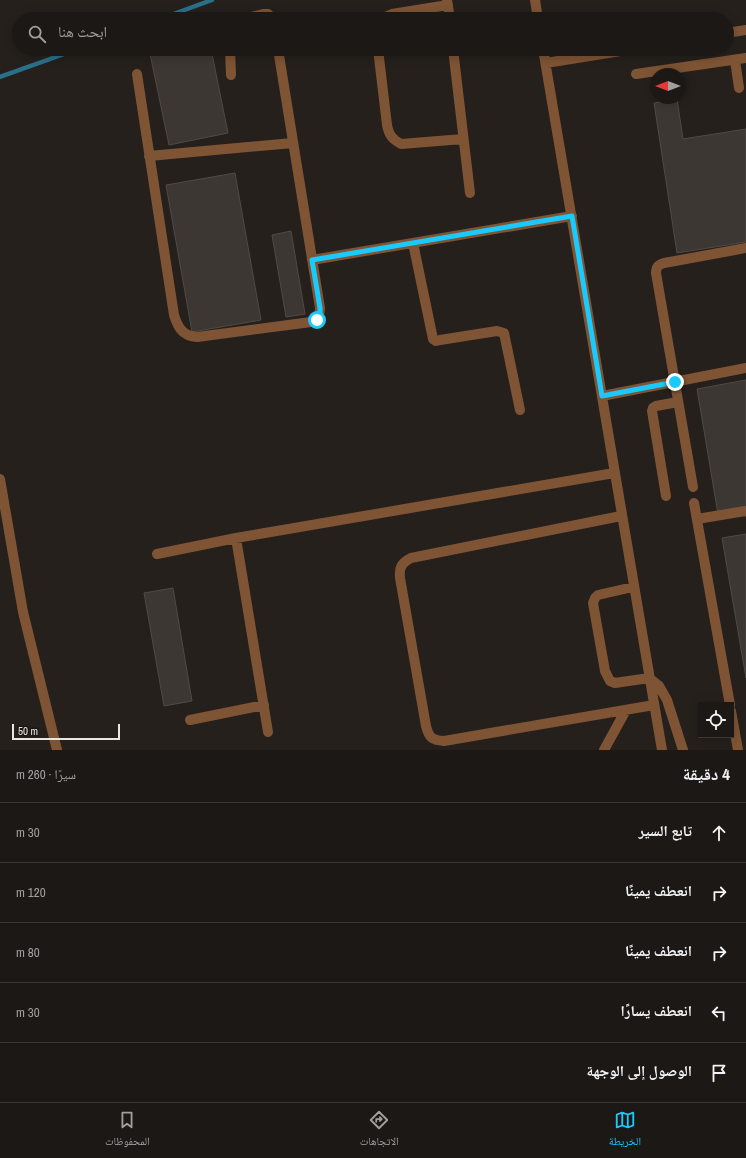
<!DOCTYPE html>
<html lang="ar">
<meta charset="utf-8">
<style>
:root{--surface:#1c1815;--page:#292522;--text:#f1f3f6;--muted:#a0a0a0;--line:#3a3734;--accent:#1bcafc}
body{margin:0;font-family:"Archivo Narrow","Noto Naskh Arabic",sans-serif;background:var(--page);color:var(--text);direction:rtl}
.controls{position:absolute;right:12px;bottom:12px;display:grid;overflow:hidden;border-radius:0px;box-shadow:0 2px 10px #0003}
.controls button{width:36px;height:36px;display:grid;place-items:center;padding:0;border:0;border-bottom:1px solid var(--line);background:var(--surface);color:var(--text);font:20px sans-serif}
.compass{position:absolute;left:650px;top:68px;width:36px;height:36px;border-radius:50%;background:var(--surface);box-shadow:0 2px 10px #0003;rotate:270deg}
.scale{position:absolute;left:12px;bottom:10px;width:108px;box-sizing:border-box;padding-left:4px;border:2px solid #eae6e4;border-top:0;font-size:11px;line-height:14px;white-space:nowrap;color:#eae6e4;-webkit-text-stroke:3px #1b1713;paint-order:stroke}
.stop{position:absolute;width:12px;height:12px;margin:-9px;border:3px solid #1bcafc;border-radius:50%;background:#fff}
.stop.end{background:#1bcafc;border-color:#fff;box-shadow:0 1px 4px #0008}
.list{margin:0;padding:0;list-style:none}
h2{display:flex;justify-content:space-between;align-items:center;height:52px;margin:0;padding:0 16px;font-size:17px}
h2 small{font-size:13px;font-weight:400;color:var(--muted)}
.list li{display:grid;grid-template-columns:26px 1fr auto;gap:12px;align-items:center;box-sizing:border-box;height:60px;padding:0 16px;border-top:1px solid var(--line)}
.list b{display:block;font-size:15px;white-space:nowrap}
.list em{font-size:13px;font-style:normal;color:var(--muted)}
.icon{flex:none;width:22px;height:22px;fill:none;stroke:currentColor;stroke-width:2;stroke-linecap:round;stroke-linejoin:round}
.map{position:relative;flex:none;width:746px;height:750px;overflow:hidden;direction:ltr}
.search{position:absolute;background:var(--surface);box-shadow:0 2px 10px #0003;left:12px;right:12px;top:12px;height:44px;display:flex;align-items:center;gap:10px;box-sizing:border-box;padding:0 14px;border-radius:22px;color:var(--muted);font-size:15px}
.sheet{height:352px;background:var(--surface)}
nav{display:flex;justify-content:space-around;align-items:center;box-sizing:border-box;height:56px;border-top:1px solid var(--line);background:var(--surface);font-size:11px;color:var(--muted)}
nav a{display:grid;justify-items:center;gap:2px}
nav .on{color:var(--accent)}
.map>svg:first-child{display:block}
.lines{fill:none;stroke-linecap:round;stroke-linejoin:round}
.stream{stroke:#2a7089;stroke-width:4.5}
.building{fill:#3d3733;stroke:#504a46}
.minor{stroke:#7e5435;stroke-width:10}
.route{stroke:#1bcafc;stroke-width:5}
</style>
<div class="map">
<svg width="746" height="750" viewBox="0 0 746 750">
<rect width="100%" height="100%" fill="#25201c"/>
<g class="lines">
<!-- stream -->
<path class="stream" d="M160,19L212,0
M0,77L78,49"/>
</g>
<!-- building -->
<path class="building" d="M149,49H211L228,133L169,145Z
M677,99L683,139L746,129V242L677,253L654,103Z
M235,173L261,320L192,332L166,185Z
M291,231L305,314L286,317L272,235Z
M746,380V517L745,509L718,514L697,389Z
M746,534V678L722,538Z
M173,588L192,701L164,706L144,593Z"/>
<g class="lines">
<!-- minor -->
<path class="minor" d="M447,0L450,19
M535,0L538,19
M242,19L264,14H268L273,19
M383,19L385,17L392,14L448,5
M727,33L746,30
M230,49L231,75
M378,49L387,125C389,135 392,139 401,144L463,139
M453,49L470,193
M543,49C583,283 621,517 662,750
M735,60L739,88
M546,63L633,49
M137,74L174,315C178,328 183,336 197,337L311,322C318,319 320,315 320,308L278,49
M636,74L746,58
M149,156L293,143
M413,243L433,339L436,341L440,340L497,331L504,333L520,410
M312,260L572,216
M602,396L746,368
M0,479L23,612L57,750
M693,487L656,273C656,267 658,265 664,263L746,248
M666,496L652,411L653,408L656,406L678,402
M694,503L730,705
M621,516L411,558C401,563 399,568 400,578L426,726C429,738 432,740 444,741L654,705
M697,519L745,511
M236,538L268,732
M157,554L236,538L614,473
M633,587L598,595L595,598L593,603L605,671L610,681L615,683L649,678L659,686L667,700L683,750
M731,711L738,750
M190,720L264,705
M604,750L626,710"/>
</g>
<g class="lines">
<!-- route -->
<path class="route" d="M317,320L320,314V308L312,260L572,216L602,396L675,382"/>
</g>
</svg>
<div class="controls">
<button><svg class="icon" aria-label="locate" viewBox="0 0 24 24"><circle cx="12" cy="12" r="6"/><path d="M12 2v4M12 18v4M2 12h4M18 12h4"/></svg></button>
</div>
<svg class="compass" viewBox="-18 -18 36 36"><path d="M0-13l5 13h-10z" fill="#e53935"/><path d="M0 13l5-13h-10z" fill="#a0a0a0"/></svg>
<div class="scale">50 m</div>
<div class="stop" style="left:317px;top:320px"></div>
<div class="stop end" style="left:675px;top:382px"></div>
<div class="search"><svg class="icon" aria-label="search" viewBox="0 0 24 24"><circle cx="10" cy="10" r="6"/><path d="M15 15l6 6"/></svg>ابحث هنا</div>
</div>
<section class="sheet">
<h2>4 دقيقة<small>سيرًا · 260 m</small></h2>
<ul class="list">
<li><svg class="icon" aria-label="ahead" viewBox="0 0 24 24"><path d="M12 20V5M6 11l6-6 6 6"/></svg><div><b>تابع السير</b></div><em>30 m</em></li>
<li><svg class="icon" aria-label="right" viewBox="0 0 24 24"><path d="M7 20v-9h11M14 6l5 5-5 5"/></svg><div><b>انعطف يمينًا</b></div><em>120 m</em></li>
<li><svg class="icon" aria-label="right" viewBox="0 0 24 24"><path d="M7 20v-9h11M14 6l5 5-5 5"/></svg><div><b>انعطف يمينًا</b></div><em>80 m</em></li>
<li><svg class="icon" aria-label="left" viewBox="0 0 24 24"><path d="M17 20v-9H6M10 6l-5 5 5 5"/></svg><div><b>انعطف يسارًا</b></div><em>30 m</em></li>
<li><svg class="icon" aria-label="arrive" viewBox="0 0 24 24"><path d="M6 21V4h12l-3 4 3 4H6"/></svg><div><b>الوصول إلى الوجهة</b></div></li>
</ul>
</section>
<nav>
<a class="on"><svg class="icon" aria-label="map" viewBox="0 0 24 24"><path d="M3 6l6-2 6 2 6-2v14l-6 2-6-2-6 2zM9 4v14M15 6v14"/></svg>الخريطة</a>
<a><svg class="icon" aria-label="directions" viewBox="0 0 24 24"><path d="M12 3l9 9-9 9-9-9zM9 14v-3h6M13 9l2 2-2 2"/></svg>الاتجاهات</a>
<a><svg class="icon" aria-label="saved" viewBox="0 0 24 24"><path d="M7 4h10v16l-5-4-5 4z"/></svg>المحفوظات</a>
</nav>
